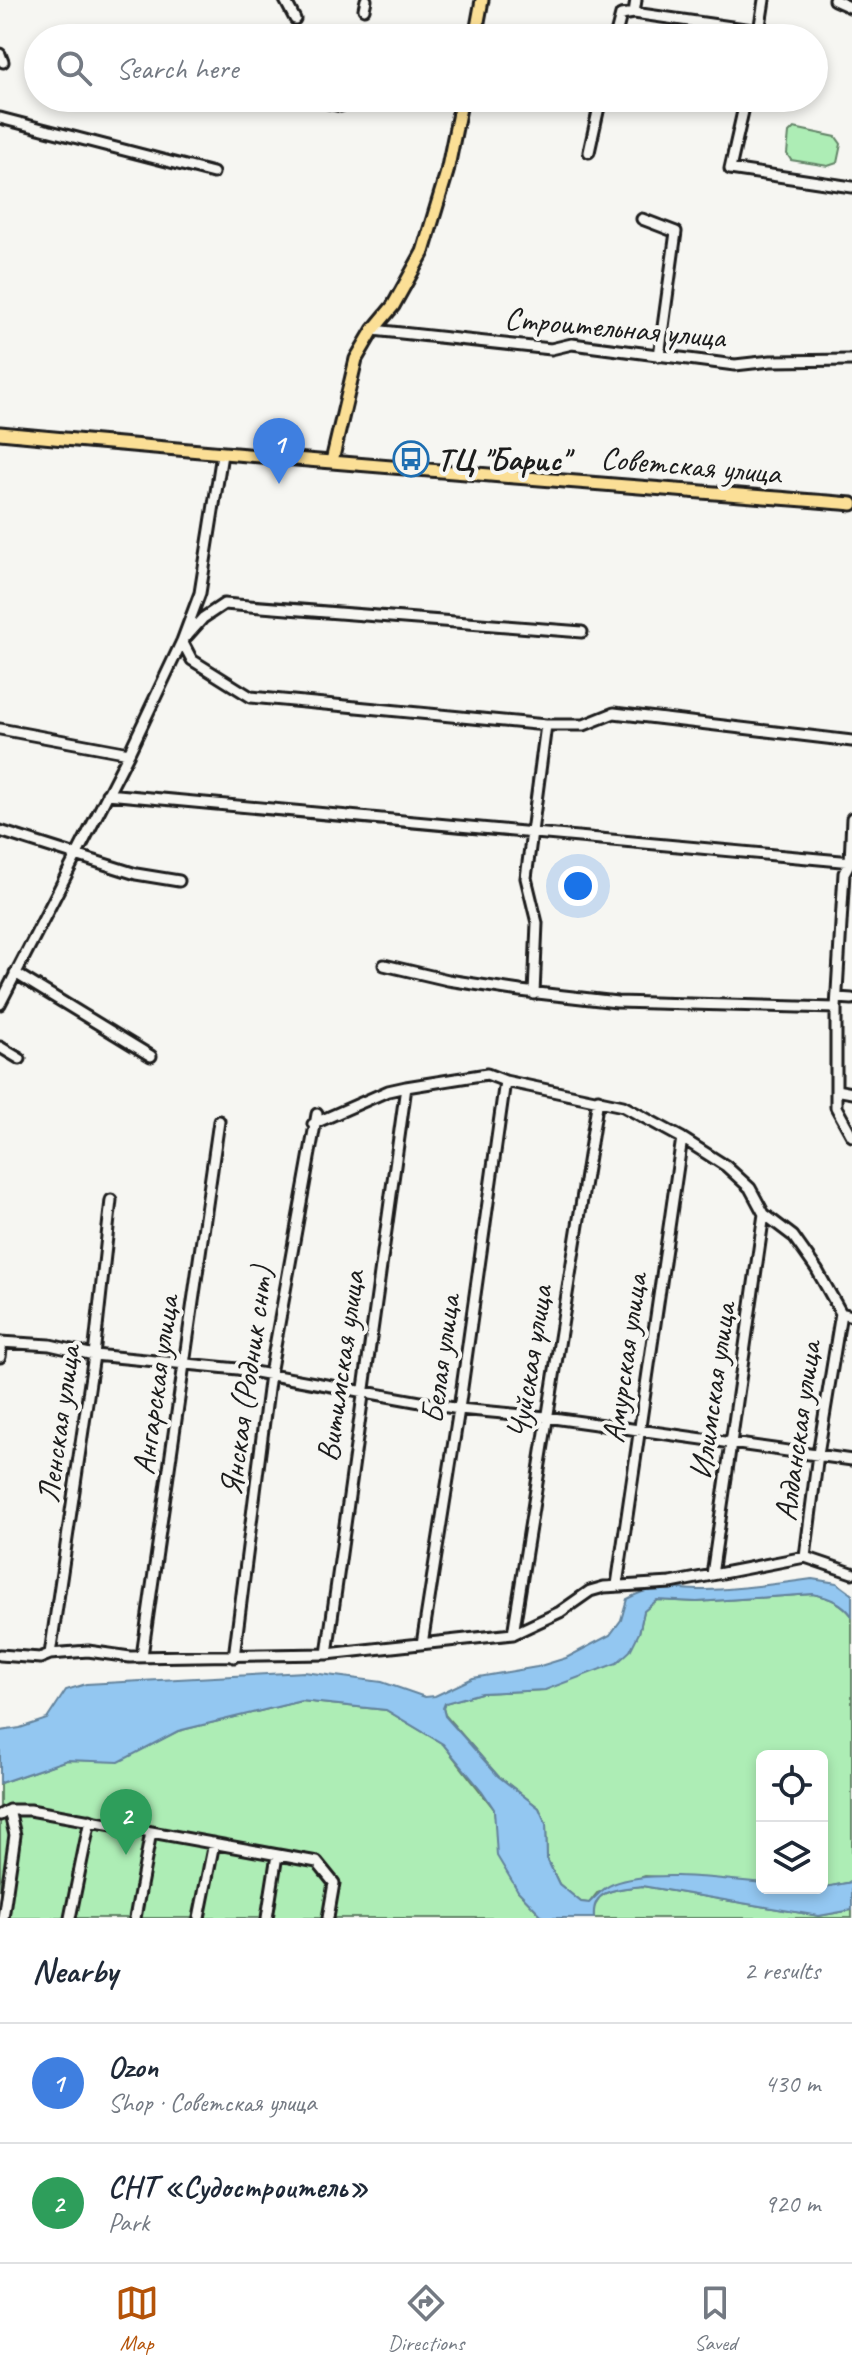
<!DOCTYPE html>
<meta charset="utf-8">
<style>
:root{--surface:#fff;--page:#f2f2f3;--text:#1f2937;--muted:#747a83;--line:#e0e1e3;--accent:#b45309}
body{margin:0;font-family:Caveat,sans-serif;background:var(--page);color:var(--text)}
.controls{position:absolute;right:24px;bottom:24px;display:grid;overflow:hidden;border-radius:12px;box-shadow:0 4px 12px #0003}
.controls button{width:72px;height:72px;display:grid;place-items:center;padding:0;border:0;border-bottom:2px solid var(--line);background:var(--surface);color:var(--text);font:40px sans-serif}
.you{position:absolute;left:578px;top:886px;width:28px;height:28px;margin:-20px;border:6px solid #fff;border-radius:50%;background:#1a73e8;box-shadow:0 0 0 12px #1a73e833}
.badge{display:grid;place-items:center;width:52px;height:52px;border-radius:50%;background:var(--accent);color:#fff;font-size:26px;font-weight:700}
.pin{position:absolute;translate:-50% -66px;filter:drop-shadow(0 2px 4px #0008)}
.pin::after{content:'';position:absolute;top:42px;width:28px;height:24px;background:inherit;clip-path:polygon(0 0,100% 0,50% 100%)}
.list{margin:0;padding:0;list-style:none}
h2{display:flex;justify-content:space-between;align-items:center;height:104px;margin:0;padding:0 32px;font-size:34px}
h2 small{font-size:26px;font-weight:400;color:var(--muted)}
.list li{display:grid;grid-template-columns:52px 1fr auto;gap:24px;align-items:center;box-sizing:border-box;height:120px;padding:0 32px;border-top:2px solid var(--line)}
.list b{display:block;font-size:30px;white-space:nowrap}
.list p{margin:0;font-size:26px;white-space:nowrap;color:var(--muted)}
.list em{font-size:26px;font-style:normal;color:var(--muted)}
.icon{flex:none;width:44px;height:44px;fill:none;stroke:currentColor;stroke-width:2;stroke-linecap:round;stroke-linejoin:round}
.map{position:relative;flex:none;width:852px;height:1918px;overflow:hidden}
.search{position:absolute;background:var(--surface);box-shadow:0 4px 12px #0003;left:24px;right:24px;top:24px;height:88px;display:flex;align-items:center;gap:20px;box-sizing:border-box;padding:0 28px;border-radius:44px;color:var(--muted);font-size:30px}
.sheet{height:344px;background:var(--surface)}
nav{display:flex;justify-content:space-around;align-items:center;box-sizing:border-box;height:112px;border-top:2px solid var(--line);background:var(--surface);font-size:22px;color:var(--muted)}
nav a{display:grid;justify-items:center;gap:4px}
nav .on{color:var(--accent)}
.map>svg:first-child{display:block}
.green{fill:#adedb5;stroke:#648468;stroke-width:2}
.water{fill:#93c7f1;stroke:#63839c;stroke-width:2}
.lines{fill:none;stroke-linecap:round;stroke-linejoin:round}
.minor-casing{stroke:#1c1c1c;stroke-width:15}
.major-casing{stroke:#1c1c1c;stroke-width:17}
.minor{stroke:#f6f6f2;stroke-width:9}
.major{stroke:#fbdf96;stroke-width:11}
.labels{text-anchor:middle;stroke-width:8;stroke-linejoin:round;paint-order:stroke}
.street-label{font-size:32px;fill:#1c1c1c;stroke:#f6f6f2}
.poi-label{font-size:32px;font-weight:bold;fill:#1c1c1c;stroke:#f6f6f2;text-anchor:start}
</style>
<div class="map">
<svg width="852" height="1918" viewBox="0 0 852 1918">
<rect width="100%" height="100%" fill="#f6f6f2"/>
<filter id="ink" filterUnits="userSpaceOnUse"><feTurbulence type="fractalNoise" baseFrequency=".0125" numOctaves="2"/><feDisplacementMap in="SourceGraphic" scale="16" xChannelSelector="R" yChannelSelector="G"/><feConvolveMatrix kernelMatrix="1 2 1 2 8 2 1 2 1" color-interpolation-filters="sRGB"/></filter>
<g filter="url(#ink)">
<!-- green -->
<path class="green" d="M794,128L836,137L841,144L837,163L828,166L791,160L787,154L789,133Z
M813,1594C830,1598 842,1602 852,1616V1882L822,1888V1756H762V1883L645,1876L597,1893L589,1903L581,1902L559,1884L547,1859L546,1824L539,1808L498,1776L445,1715L443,1708L445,1703L481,1693L545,1690L639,1633L644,1611L657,1600L697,1602Z
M301,1701L386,1710L443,1744L494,1809L496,1827L518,1891L544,1918H0V1783L67,1760L119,1761L178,1731Z
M642,1886L819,1916L852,1910V1918H594C591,1888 619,1889 642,1886Z"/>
<!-- water -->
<path class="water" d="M812,1579L837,1583L852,1594V1616C842,1602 830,1598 813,1594L697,1602L657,1600L644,1611L639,1633L630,1651L617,1663L545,1690L481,1693L445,1703L443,1708L445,1716L498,1776L539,1808L546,1824L547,1859L559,1884L581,1902L589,1903C597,1896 602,1888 613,1884C651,1869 721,1879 762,1883V1888L814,1889L852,1882V1910L819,1916L642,1886C619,1889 591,1888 594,1918H544L518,1891L497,1856L494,1809L482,1791L443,1744L386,1710L301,1701L178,1731L119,1762L67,1760L0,1783V1731L20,1728L47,1719L66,1690L86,1684L304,1672L382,1682L425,1697L435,1696L473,1678L537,1667L566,1658L610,1635L621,1620L627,1599C659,1581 674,1591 706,1590C741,1589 777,1584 812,1579Z"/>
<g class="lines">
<defs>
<path id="minor" d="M285,0L295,19
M834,0L852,8
M364,9L366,0
M634,13L759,31
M615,38L621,15L634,13L636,0
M758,38L764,0
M0,54L3,62
M306,98L341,106
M746,98L730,169L852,187
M0,118L213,173
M589,152L601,98
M642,219L676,232L659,356
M373,330L551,349L572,344L735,365L771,361L852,360
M187,636L203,618L224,604L582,632
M182,641L192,660L251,697L546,725H584L614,713L852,741
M0,729L129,753
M107,794L852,862
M852,818L850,862L844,873L836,1008V1107L852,1136
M0,831L136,874L179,881
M384,965L448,980L520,991L617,1002L836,1008
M15,973L151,1056
M534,994L537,923L526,878L546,725
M837,998L852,999
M0,1004L129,753L182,641L200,593L222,454
M0,1047L20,1059
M836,1090L852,1093
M313,1124L388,1091L406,1087L487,1074L505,1081L623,1106L682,1138L726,1166L750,1188L764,1214L793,1236L817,1270L841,1313L852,1316
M0,1342L50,1345L94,1355L238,1369L459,1409L546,1417L852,1460
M0,1357L2,1342
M805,1557L818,1454L841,1313
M712,1575L764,1214
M617,1585L682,1138
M513,1634L598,1099
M422,1644L459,1409L505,1081
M50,1654L94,1355L111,1200
M327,1654L406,1087
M0,1655L40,1658L50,1654L88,1651L130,1657L327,1654L513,1634L560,1612L590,1591L604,1587L671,1583L805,1557L852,1573
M142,1656L219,1121
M234,1657L270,1374L317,1114
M0,1815L9,1810H30L317,1862L334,1883L328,1918
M3,1918L15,1835L9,1810
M70,1918L90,1820
M135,1918L151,1832
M199,1918L214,1843
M267,1918L277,1855"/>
<path id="major" d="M475,38L482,0
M0,433C284,460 568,481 852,504
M332,461L356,359L373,330L393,306L423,252L447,172L462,98"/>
</defs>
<!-- minor casing -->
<use href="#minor" class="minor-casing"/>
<!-- major casing -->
<use href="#major" class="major-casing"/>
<!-- minor -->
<use href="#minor" class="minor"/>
<!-- major -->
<use href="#major" class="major"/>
</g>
</g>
<!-- icons -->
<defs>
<symbol id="bus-ring" viewBox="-11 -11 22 22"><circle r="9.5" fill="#f6f6f2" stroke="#1f6fb2" stroke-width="1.5"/><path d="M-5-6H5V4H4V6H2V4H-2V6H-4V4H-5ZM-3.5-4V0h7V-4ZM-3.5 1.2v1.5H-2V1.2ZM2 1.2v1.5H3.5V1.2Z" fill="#1f6fb2"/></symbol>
</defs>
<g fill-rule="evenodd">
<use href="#bus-ring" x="391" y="439" width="40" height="40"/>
</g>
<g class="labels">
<!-- street labels -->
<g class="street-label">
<text transform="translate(615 327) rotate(5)" y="11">Строительная улица</text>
<text transform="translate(691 465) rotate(5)" y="11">Советская улица</text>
<text transform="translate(624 1358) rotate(-82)" y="11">Амурская улица</text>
<text transform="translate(440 1359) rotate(-82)" y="11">Белая улица</text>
<text transform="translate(529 1362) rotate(-81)" y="11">Чуйская улица</text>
<text transform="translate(340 1366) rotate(-82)" y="11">Витимская улица</text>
<text transform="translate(246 1381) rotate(-82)" y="11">Янская (Родник снт)</text>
<text transform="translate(155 1385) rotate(-82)" y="11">Ангарская улица</text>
<text transform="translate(712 1391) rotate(-82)" y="11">Илимская улица</text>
<text transform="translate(58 1424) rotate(-82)" y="11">Ленская улица</text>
<text transform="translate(797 1431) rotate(-82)" y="11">Алданская улица</text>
</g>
<!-- poi labels -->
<g class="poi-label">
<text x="437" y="470">ТЦ "Барис"</text>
</g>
</g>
</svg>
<div class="controls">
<button><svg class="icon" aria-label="locate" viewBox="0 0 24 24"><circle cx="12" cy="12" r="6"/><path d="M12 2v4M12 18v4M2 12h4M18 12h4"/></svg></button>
<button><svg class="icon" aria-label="layers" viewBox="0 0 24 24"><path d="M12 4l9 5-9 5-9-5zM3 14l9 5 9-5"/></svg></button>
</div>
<div class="you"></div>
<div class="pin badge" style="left:279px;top:484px;background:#3f7fe0">1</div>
<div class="pin badge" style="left:126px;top:1855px;background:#2e9e5b">2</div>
<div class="search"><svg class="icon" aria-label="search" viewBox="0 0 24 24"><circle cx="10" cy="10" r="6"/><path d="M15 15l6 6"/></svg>Search here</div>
</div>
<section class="sheet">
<h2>Nearby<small>2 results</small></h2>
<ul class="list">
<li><span class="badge" style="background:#3f7fe0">1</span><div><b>Ozon</b><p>Shop · Советская улица</p></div><em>430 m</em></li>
<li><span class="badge" style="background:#2e9e5b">2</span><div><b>СНТ «Судостроитель»</b><p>Park</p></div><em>920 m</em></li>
</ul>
</section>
<nav>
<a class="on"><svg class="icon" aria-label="map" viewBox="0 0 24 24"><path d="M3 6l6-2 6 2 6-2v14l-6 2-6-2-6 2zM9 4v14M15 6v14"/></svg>Map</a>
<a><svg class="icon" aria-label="directions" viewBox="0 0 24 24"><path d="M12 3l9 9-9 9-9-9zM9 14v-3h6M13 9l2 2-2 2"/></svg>Directions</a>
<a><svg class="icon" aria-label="saved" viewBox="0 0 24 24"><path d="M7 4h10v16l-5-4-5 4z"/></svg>Saved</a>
</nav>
